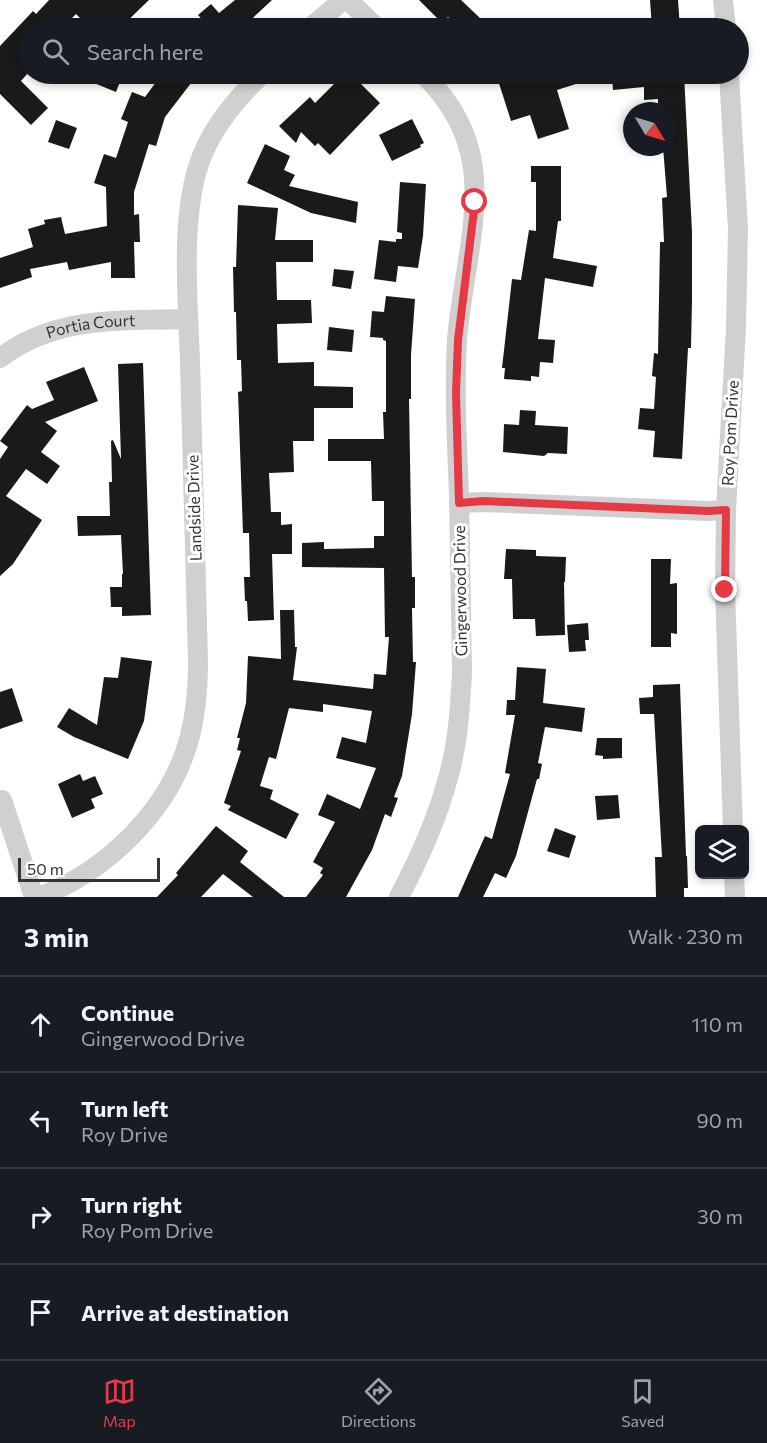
<!DOCTYPE html>
<meta charset="utf-8">
<style>
:root{--surface:#171b24;--page:#242831;--text:#f1f3f6;--muted:#9ea1a6;--line:#363941;--accent:#e63946}
body{margin:0;font-family:Commissioner,sans-serif;background:var(--page);color:var(--text)}
.controls{position:absolute;right:18px;bottom:18px;display:grid;overflow:hidden;border-radius:9px;box-shadow:0 3px 9px #0003}
.controls button{width:54px;height:54px;display:grid;place-items:center;padding:0;border:0;border-bottom:2px solid var(--line);background:var(--surface);color:var(--text);font:30px sans-serif}
.compass{position:absolute;left:623px;top:102px;width:54px;height:54px;border-radius:50%;background:var(--surface);box-shadow:0 3px 9px #0003;rotate:128deg}
.scale{position:absolute;left:18px;bottom:15px;width:142px;box-sizing:border-box;padding-left:6px;border:3px solid #333;border-top:0;font-size:16px;line-height:21px;white-space:nowrap;color:#333;-webkit-text-stroke:4px #fff;paint-order:stroke}
.stop{position:absolute;width:18px;height:18px;margin:-14px;border:4px solid #e63946;border-radius:50%;background:#fff}
.stop.end{background:#e63946;border-color:#fff;box-shadow:0 2px 6px #0008}
.list{margin:0;padding:0;list-style:none}
h2{display:flex;justify-content:space-between;align-items:center;height:78px;margin:0;padding:0 24px;font-size:26px}
h2 small{font-size:20px;font-weight:400;color:var(--muted)}
.list li{display:grid;grid-template-columns:39px 1fr auto;gap:18px;align-items:center;box-sizing:border-box;height:96px;padding:0 24px;border-top:2px solid var(--line)}
.list b{display:block;font-size:22px;white-space:nowrap}
.list p{margin:0;font-size:20px;white-space:nowrap;color:var(--muted)}
.list em{font-size:20px;font-style:normal;color:var(--muted)}
.icon{flex:none;width:33px;height:33px;fill:none;stroke:currentColor;stroke-width:2;stroke-linecap:round;stroke-linejoin:round}
.map{position:relative;flex:none;width:767px;height:897px;overflow:hidden}
.search{position:absolute;background:var(--surface);box-shadow:0 3px 9px #0003;left:18px;right:18px;top:18px;height:66px;display:flex;align-items:center;gap:15px;box-sizing:border-box;padding:0 21px;border-radius:33px;color:var(--muted);font-size:22px}
.sheet{height:462px;background:var(--surface)}
nav{display:flex;justify-content:space-around;align-items:center;box-sizing:border-box;height:84px;border-top:2px solid var(--line);background:var(--surface);font-size:16px;color:var(--muted)}
nav a{display:grid;justify-items:center;gap:3px}
nav .on{color:var(--accent)}
.map>svg:first-child{display:block}
.building{fill:#1a1a1a}
.lines{fill:none;stroke-linecap:round;stroke-linejoin:round}
.street{stroke:#d0d0d0;stroke-width:20}
.route{stroke:#e63946;stroke-width:8}
.labels{text-anchor:middle;stroke-width:6;stroke-linejoin:round;paint-order:stroke}
.street-label{font-size:16px;fill:#333;stroke:#fff}
</style>
<div class="map">
<svg width="767" height="897" viewBox="0 0 767 897">
<rect width="100%" height="100%" fill="#fff"/>
<!-- building -->
<path class="building" d="M49,0H149L120,28H90L76,14L62,28H28V73L21,81L48,108L31,125L0,94V46L33,11L36,14Z
M235,0H272L242,28H200L206,24L198,15L211,4L219,13Z
M419,0H461L480,18L469,28H459L448,17L442,23Z
M650,0H678L680,28H652Z
M72,74H123L116,92Z
M162,74H198L165,117L156,146L149,144L134,192V215L139,214L140,242H134L135,278H111V262L69,270L67,262L30,269L32,277L0,288V258L33,247L28,229L45,224L44,220L61,217L65,234L107,226L106,187L94,183L104,154L116,158L128,122L121,119L132,92L145,97Z
M344,74H371L361,84L380,103L330,155L318,143L315,146L301,132L296,143L279,126L310,97L315,103Z
M496,74H598V77L557,90L569,129L538,139L530,115L511,121Z
M612,74H684L692,232V301L691,348H688L682,459L653,457L655,431L638,429L640,408L654,409L656,377L652,376L654,353L658,354L660,242H664L662,198L667,197L663,147H668V111H658V99L644,100V87L613,90Z
M412,119L424,143L420,145L421,147L392,161L379,135Z
M56,120L77,128L69,149L48,142Z
M265,144L290,156L284,170L295,175L289,186L358,202L356,223L311,213L247,183Z
M531,166H561V221H558L553,258L597,266L593,287L545,278L538,339L555,340L553,363L540,362L539,377L531,376V381L504,379L505,368H502L512,279L521,280L529,230L536,231V182H531Z
M400,182L426,184L423,236L418,268L398,266L396,282L374,279L379,240L396,242V239H402V233L397,232Z
M238,205L278,208L275,240H313V262H276L277,300H311L312,323L277,324L278,363L314,362V386L353,387V408H314V441H293L294,472L269,473L271,512H281V525L292,524V554H272L274,620L248,621L247,601H245L244,577H250L249,533H243L238,392L242,391L241,360H237L236,312H234L233,267H236Z
M334,269L354,271L351,289L332,286Z
M386,296L415,299L411,355V399H409L412,577H415V608H412L413,662H416L412,714L402,776L394,797L398,798L391,817L385,814L372,850L346,897H306L323,875L320,873L323,868L313,862L335,822L318,815L327,794L360,809L376,768L336,758L342,737L366,743L372,711L323,704V712L289,708L276,759L269,757L260,786L273,790L270,799L299,814L286,839L228,810L231,806L224,803L241,751L237,750L240,738H237L246,703L248,656L281,659L280,610H294L295,647H297L293,680L373,689L374,674L386,675L389,637H385L384,568L302,567V543L324,542V549L374,548V536H384V501H372L371,461H328V439H384L383,412H386V341L383,340V338L370,337L372,311L384,312Z
M329,327L354,330L352,352L327,350Z
M143,363L151,615L122,616V607H111L110,587H122V574H123L121,535L78,536L77,516H110L109,482H112L111,441L113,440L121,459L118,364Z
M84,367L98,401L45,422L57,431L41,452L60,466L47,484L26,469L6,496L42,520L13,564L0,576V459L8,447L0,441L27,405L32,409L54,400L46,382Z
M520,410L536,411L535,425L568,427L567,454L548,453L544,456L503,452L504,424L519,425Z
M506,549L536,550V556L566,557L565,582H564L565,635L536,636L535,619H513L512,579H504Z
M651,559H671L670,584L677,583V634L671,633V647H651Z
M588,623L589,640H585L586,651L569,652L567,625Z
M121,657L152,661L144,721L128,759L74,737L57,727L69,708L97,725L104,677L118,678Z
M517,667L546,669L543,703L585,708L582,732L545,727L538,763L542,764L539,779H537L516,856L506,878L495,873L483,897H458L485,836L492,839L510,774L505,773L515,715H506L507,700H515Z
M680,684L686,856H687L688,888H684V897H656L655,857H662L654,714H640L639,698L653,697V685Z
M12,688L23,721L0,729V692Z
M597,738H622V758L603,759V756L595,755Z
M80,774L83,781L95,776L103,794L91,799L95,808L72,818L58,784Z
M618,795L620,818L597,820L595,796Z
M216,826L248,851L240,862L284,897H253L223,874L201,897H157L178,875L176,873Z
M555,828L576,836L569,858L547,851Z"/>
<g class="lines">
<!-- street -->
<g class="street">
<path d="M348,0L377,28"/>
<path d="M723,0L726,28"/>
<path d="M310,28L343,0"/>
<path d="M729,74L738,229L736,326L726,510L725,589L733,830"/>
<path id="s1" d="M0,358C57,315 121,321 188,319"/>
<path d="M459,503L484,502L708,511L726,510"/>
<path d="M2,800L34,897"/>
<path d="M734,874L735,897"/>
<path d="M39,897C105,872 168,812 188,743C196,716 198,689 198,661C195,561 192,461 190,361C188,303 181,225 197,170C208,132 234,101 262,74"/>
<path d="M399,897C419,859 437,820 448,778C458,744 460,708 462,673C461,614 460,555 459,495C457,444 454,392 457,340C461,285 480,223 473,168C468,131 450,100 423,74"/>
</g>
</g>
<g class="lines">
<!-- route -->
<path class="route" d="M475,202L458,340L456,393L459,503L484,501L708,511L726,510L725,590"/>
</g>
<g class="labels">
<!-- street labels -->
<g class="street-label">
<text dy="6" stroke="none"><textPath href="#s1" startOffset="98">Portia Court</textPath></text>
<text transform="translate(730 433) rotate(-87)" y="6">Roy Pom Drive</text>
<text transform="translate(194 508) rotate(-92)" y="6">Landside Drive</text>
<text transform="translate(460 591) rotate(-91)" y="6">Gingerwood Drive</text>
</g>
</g>
</svg>
<div class="controls">
<button><svg class="icon" aria-label="layers" viewBox="0 0 24 24"><path d="M12 4l9 5-9 5-9-5zM3 14l9 5 9-5"/></svg></button>
</div>
<svg class="compass" viewBox="-18 -18 36 36"><path d="M0-13l5 13h-10z" fill="#e53935"/><path d="M0 13l5-13h-10z" fill="#9ea1a6"/></svg>
<div class="scale">50 m</div>
<div class="stop" style="left:475px;top:202px"></div>
<div class="stop end" style="left:725px;top:590px"></div>
<div class="search"><svg class="icon" aria-label="search" viewBox="0 0 24 24"><circle cx="10" cy="10" r="6"/><path d="M15 15l6 6"/></svg>Search here</div>
</div>
<section class="sheet">
<h2>3 min<small>Walk · 230 m</small></h2>
<ul class="list">
<li><svg class="icon" aria-label="ahead" viewBox="0 0 24 24"><path d="M12 20V5M6 11l6-6 6 6"/></svg><div><b>Continue</b><p>Gingerwood Drive</p></div><em>110 m</em></li>
<li><svg class="icon" aria-label="left" viewBox="0 0 24 24"><path d="M17 20v-9H6M10 6l-5 5 5 5"/></svg><div><b>Turn left</b><p>Roy Drive</p></div><em>90 m</em></li>
<li><svg class="icon" aria-label="right" viewBox="0 0 24 24"><path d="M7 20v-9h11M14 6l5 5-5 5"/></svg><div><b>Turn right</b><p>Roy Pom Drive</p></div><em>30 m</em></li>
<li><svg class="icon" aria-label="arrive" viewBox="0 0 24 24"><path d="M6 21V4h12l-3 4 3 4H6"/></svg><div><b>Arrive at destination</b></div></li>
</ul>
</section>
<nav>
<a class="on"><svg class="icon" aria-label="map" viewBox="0 0 24 24"><path d="M3 6l6-2 6 2 6-2v14l-6 2-6-2-6 2zM9 4v14M15 6v14"/></svg>Map</a>
<a><svg class="icon" aria-label="directions" viewBox="0 0 24 24"><path d="M12 3l9 9-9 9-9-9zM9 14v-3h6M13 9l2 2-2 2"/></svg>Directions</a>
<a><svg class="icon" aria-label="saved" viewBox="0 0 24 24"><path d="M7 4h10v16l-5-4-5 4z"/></svg>Saved</a>
</nav>
